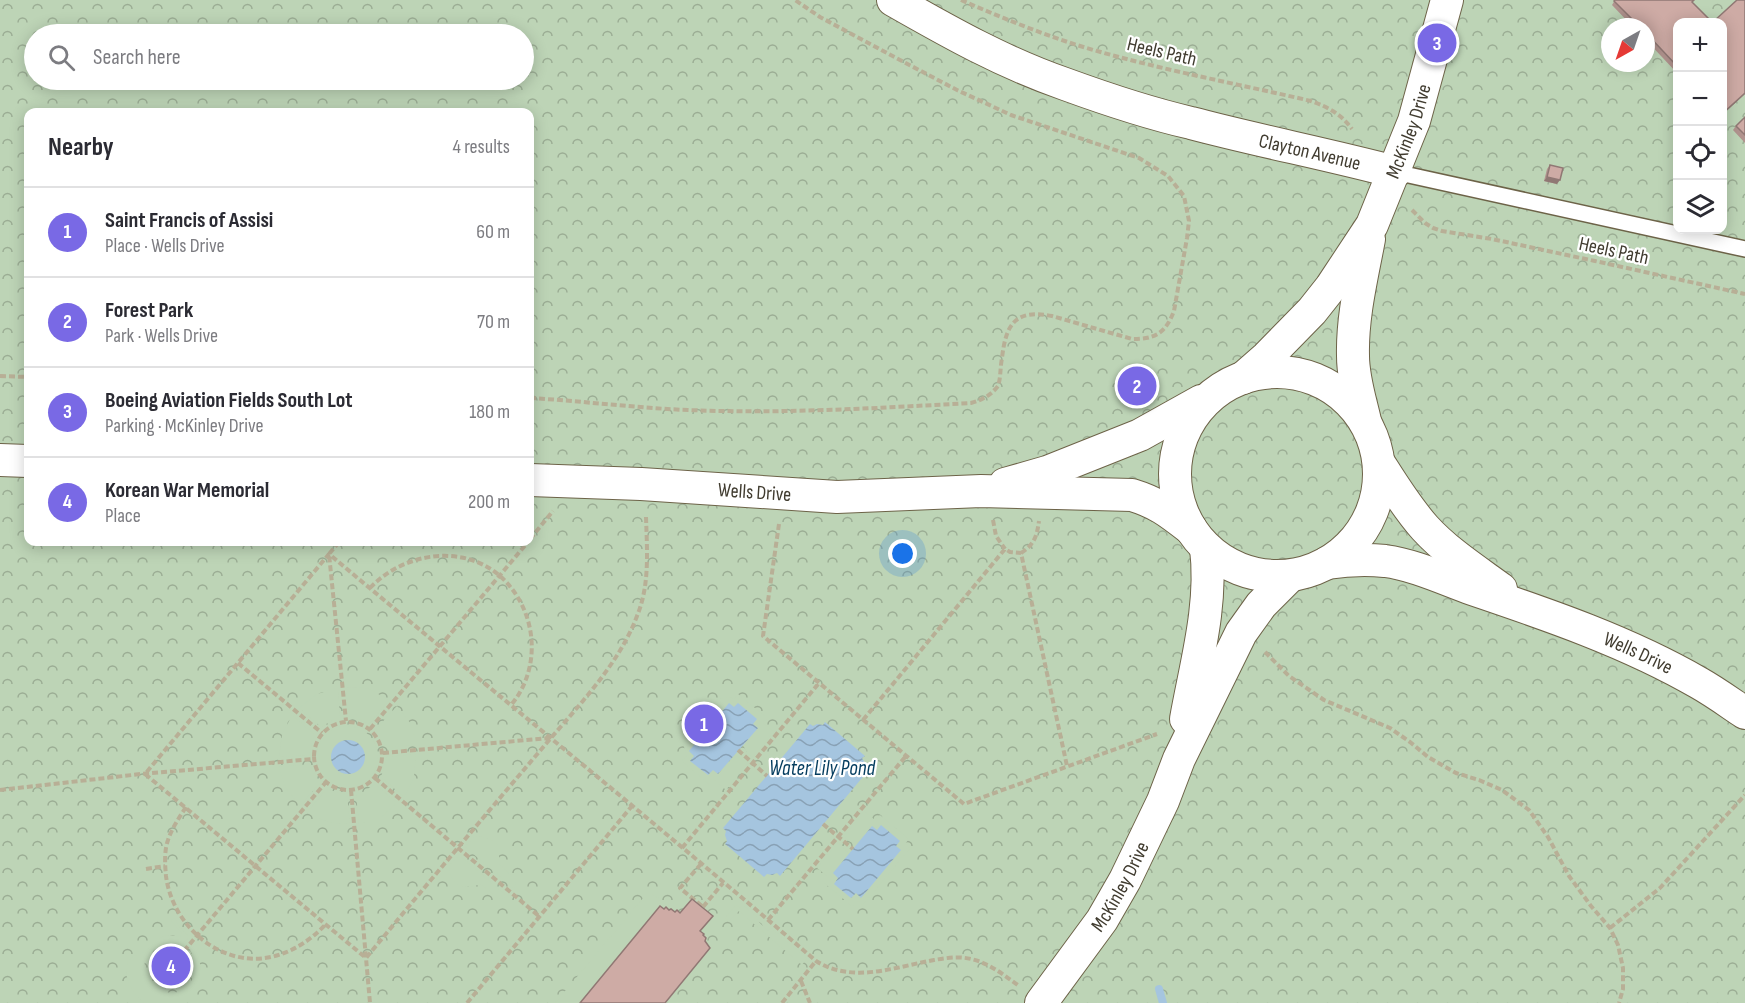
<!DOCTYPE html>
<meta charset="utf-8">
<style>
:root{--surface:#fff;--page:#f7f7f7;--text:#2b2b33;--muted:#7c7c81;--line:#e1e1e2;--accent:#7969e5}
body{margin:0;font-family:"Sofia Sans Condensed",sans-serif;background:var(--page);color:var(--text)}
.controls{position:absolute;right:18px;top:18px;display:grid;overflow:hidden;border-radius:12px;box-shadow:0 3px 15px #0003}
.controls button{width:54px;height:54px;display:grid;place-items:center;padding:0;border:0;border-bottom:2px solid var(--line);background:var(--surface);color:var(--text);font:30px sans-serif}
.compass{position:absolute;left:1601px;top:18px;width:54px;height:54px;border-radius:50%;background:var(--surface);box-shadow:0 3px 15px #0003;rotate:220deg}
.you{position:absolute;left:903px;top:554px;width:21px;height:21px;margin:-15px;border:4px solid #fff;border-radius:50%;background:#1a73e8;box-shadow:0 0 0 9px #1a73e833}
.badge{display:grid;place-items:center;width:39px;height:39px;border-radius:50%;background:var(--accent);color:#fff;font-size:20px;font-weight:700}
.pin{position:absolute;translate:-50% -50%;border:3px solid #fff;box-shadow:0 2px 6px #0006}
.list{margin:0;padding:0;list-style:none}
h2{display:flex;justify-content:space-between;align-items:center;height:78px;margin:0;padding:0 24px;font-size:26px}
h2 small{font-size:20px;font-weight:400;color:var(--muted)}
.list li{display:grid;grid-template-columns:39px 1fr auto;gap:18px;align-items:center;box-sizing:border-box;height:90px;padding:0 24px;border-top:2px solid var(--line)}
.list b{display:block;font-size:22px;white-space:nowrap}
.list p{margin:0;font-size:20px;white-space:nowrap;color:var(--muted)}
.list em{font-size:20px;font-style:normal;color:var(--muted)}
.icon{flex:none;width:33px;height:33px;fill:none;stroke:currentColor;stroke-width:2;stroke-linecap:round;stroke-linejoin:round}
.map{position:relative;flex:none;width:1745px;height:1003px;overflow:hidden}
.search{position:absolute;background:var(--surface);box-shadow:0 3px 15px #0003;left:24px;top:24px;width:510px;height:66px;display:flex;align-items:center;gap:15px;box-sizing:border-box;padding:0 21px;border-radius:33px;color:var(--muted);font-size:22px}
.panel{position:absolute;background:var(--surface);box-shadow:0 3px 15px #0003;left:24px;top:108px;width:510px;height:438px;border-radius:12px}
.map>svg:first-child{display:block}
.park{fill:url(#park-crowns);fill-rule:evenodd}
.garden{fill:#bdd4b6}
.water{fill:url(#water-waves)}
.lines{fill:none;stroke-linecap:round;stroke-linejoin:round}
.stream{stroke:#a5c5df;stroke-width:8}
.lane-casing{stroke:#6d6348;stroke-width:18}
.street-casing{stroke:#6d6348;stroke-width:34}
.path{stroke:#b8af96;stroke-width:4;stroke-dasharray:6 3;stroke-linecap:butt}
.lane{stroke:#fff;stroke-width:15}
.street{stroke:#fff;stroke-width:32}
.wall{fill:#b1938e}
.shaded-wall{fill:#907874}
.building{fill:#ceaba5;stroke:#907874;stroke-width:1.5}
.labels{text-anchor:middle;stroke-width:4.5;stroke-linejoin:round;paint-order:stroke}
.street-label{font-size:20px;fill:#413c30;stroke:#fff}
.water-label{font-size:21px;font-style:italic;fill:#043c5e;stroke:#fff}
</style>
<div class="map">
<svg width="1745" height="1003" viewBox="0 0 1745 1003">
<defs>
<pattern id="park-crowns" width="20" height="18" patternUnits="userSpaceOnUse" patternTransform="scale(1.5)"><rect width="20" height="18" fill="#bdd4b6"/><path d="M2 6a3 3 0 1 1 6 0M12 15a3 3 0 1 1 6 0" fill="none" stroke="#9bad94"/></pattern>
<pattern id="water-waves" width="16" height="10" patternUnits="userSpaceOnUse" patternTransform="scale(1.5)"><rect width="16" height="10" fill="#a5c5df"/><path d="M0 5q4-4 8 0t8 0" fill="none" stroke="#88a1b5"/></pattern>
</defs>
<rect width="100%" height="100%" fill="#ede1c3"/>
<!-- park -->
<path class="park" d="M0,0H1745V1003H0ZM1678,22H1722V230H1678ZM1610,27H1646V63H1610ZM34,34H524V80H34ZM28,112H530V542H28Z"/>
<!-- garden -->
<path class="garden" d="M357,687L369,689L389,700L369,724L356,718L349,717L346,688Z
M338,688L340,718L333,720L321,727L299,708L317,694Z
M738,694L767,718L763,723L774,732L753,757L747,753L743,745L757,727L738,703L690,751L718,774L735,755L747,763L726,790L715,780L711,786L682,761L687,755C685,751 683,746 684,741C687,725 716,690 734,699Z
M397,706L411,724L417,745L386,747L384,741L376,729Z
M292,715L315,735L312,741L309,755L279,757L282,735Z
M316 757a31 31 0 1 1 62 0a31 31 0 1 1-62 0Z
M416,754L414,777L404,797L381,777L387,757Z
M310,764L312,771L320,783L300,806L286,788L279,767Z
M375,784L397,803L380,818L359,824L356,794L363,792Z
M327,789L347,795L350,824C333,824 321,821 307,812Z
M864,811L875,820L880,815L909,839L905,844L910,848L863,905L858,901L852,906L824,883L828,877L817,868L838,842L849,854L833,873L839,878L852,898L901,850L872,826L857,844L849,841L844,836Z
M475,836C485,837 491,838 499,846V864L512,876L516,882L514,888L465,847Z
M459,855L507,896L501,899L495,896L481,884C463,890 451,887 449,866Z
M650,894C660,897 662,901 663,911L580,1003H555L638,904L644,897Z
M736,905L740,908L743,905L758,918L757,920L768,931L771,928L807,958L802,965L739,911L729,921L725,918Z
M175,918L178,925L189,937L183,944C150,932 129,974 158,989C184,1003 205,975 190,950L197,943L201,946L196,951C205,971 200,982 184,994V1003H144C133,993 118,972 131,958C135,954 140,955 144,952C157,941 159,932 180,937L182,934L171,920Z"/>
<!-- water -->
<path class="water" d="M729,703L734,707L738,703L757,719L753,724L758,728L718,774L713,770L708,775L690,761L694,756L689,751Z
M825,722L865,756L862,758L865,763L863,769L867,772L780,876L777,873L772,875L767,874L764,877L725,844L727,841L725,835L726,831L723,828L810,724L813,726L817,724L823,725Z
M331 757a17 17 0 1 1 34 0a17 17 0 1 1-34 0Z
M881,825L900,841L896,846L901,850L861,898L856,893L851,898L834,884L838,878L833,873L872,826L877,830Z"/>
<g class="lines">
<!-- stream -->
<path class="stream" d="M1159,989L1163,1003"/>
<defs>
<path id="lane" d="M1395,172L1745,249"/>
<g id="street">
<path id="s1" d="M893,0C949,32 1004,63 1065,84C1106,99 1148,113 1191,123C1259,141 1327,154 1395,172"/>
<circle cx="1277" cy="474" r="102"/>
<path id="s2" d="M1243,378L1267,357L1312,311L1331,287L1372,225L1414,121L1447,0"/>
<path d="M1365,421C1360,399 1353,378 1353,356C1352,316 1362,277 1369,239"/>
<path d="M0,460L28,461"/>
<path d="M1379,463C1393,485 1407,508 1425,528C1447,552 1475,570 1501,589"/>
<path id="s3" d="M530,480L641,484L837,497L981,491L1132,495C1158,503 1169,512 1191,529"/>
<path d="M1005,484L1047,472L1140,435L1201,401"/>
<path id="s4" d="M1327,563C1346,560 1366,559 1385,561C1415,565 1444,579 1472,589C1549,615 1628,642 1699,683C1715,692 1730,703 1745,713"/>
<path d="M1186,719C1196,663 1213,605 1206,548"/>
<path id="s5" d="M1041,1003L1102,920L1125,880L1163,801L1179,759L1241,633L1261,605L1290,576"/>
</g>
</defs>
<!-- lane casing -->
<use href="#lane" class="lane-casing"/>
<!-- street casing -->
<use href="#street" class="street-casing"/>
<!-- path -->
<path class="path" d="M961,0C1000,17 1039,33 1080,46C1156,69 1234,83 1311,101C1328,107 1341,114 1352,129
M1412,210L1425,223L1433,228L1442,231L1492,239L1595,261L1745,294
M0,376L28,377
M530,398C583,401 635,408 688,410C782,414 877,408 971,403C982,400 990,396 998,386C1001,377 1000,368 1002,358C1006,323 1016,309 1052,316L1132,339C1155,339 1165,334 1174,311L1187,238L1189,221L1184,196L1168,176L1139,158L1011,115L957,90L900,60L820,17L795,0
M646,517C647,550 650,585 637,616C618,667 574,710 539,752C481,820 423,889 366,958L145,774L329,554C491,690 656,823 816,961C853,984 895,967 934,960C946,958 959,956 971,959C989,963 1004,975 1019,986
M993,520L996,536L1005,549
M779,524L763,636L964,804L1157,734
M530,539L553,511
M339,542L329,554L346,721
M1021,553C1034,545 1037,536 1039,521
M370,588C403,553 462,543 500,576C537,609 543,667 511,705
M1265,652L1289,676L1324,700L1390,728L1410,742L1428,757L1456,773L1479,780L1502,790L1529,810L1548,837L1569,876L1591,906L1610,928L1618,945L1623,968V989L1619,1003
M238,663L322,733
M863,720L1005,549L1010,552L1021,553L1067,766
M314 756a34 34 0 1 1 68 0a34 34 0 1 1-68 0Z
M370,729L528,542
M738,750L767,776
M383,753L549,738
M375,778L540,917
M0,790L141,774L314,759
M351,790L370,1003
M186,807C179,818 172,828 168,840C164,851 165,865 166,876C172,925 220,968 271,957C293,952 311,940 326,924
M823,824L853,849
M682,848L819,683
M701,864L680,888L703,907
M146,869L165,866
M703,907L723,883
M768,920L906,756
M1610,928L1660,888L1745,795
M152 966a19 19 0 1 1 38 0a19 19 0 1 1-38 0Z
M184,951L326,782
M801,981L810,1003
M467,1003L632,806
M782,1003L816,961"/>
<!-- lane -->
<use href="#lane" class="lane"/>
<!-- street -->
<use href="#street" class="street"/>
</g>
<!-- wall -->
<path class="wall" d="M1615,0L1693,3L1677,22V73L1646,40V27H1633L1612,5Z
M1745,117V143L1733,130L1736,126Z
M1550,165L1557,184L1544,181L1547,169Z"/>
<!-- shaded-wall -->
<path class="shaded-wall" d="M1745,93V94L1722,115V114Z
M1547,177L1560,180L1557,184L1544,181Z"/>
<!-- building -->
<path class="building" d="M1615,0H1694L1692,2L1712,22H1677V66L1646,33V27H1640L1614,1Z
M1737,0H1745V93L1722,114V22H1713Z
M1745,117V135L1736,126Z
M1550,165L1563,168L1560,180L1547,177Z
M692,899L713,916L700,931L704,934L703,935L706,938L705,941L710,948L665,1003H580L660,906L664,909L666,907L669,910L671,909L675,912L677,910L680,913Z"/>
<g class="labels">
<!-- street labels -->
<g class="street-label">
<text transform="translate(1162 51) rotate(13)" y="7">Heels Path</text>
<text dy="7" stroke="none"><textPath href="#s2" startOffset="302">McKinley Drive</textPath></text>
<text dy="7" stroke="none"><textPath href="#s1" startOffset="446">Clayton Avenue</textPath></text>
<text transform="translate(1614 250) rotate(12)" y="7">Heels Path</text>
<text dy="7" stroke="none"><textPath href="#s3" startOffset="225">Wells Drive</textPath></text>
<text dy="7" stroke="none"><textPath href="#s4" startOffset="328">Wells Drive</textPath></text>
<text dy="7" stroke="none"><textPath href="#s5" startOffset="141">McKinley Drive</textPath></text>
</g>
<!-- water labels -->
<g class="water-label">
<text x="822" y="775">Water Lily Pond</text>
</g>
</g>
</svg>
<div class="controls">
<button>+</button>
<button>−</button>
<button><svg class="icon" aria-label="locate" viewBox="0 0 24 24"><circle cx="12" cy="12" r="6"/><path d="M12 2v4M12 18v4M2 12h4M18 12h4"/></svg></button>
<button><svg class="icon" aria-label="layers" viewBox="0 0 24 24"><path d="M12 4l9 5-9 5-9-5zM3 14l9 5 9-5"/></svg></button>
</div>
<svg class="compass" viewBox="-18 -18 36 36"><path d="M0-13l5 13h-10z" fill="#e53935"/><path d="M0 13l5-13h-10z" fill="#7c7c81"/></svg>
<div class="you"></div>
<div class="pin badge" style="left:704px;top:724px">1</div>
<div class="pin badge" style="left:1137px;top:386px">2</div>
<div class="pin badge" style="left:1437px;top:43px">3</div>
<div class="pin badge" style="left:171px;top:966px">4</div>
<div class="search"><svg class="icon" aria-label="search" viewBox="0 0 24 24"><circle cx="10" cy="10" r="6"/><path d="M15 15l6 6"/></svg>Search here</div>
<section class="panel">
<h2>Nearby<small>4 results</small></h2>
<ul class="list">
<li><span class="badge">1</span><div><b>Saint Francis of Assisi</b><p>Place · Wells Drive</p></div><em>60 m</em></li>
<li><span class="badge">2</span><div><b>Forest Park</b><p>Park · Wells Drive</p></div><em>70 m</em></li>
<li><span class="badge">3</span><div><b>Boeing Aviation Fields South Lot</b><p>Parking · McKinley Drive</p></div><em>180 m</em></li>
<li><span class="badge">4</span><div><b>Korean War Memorial</b><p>Place</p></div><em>200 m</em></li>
</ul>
</section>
</div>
